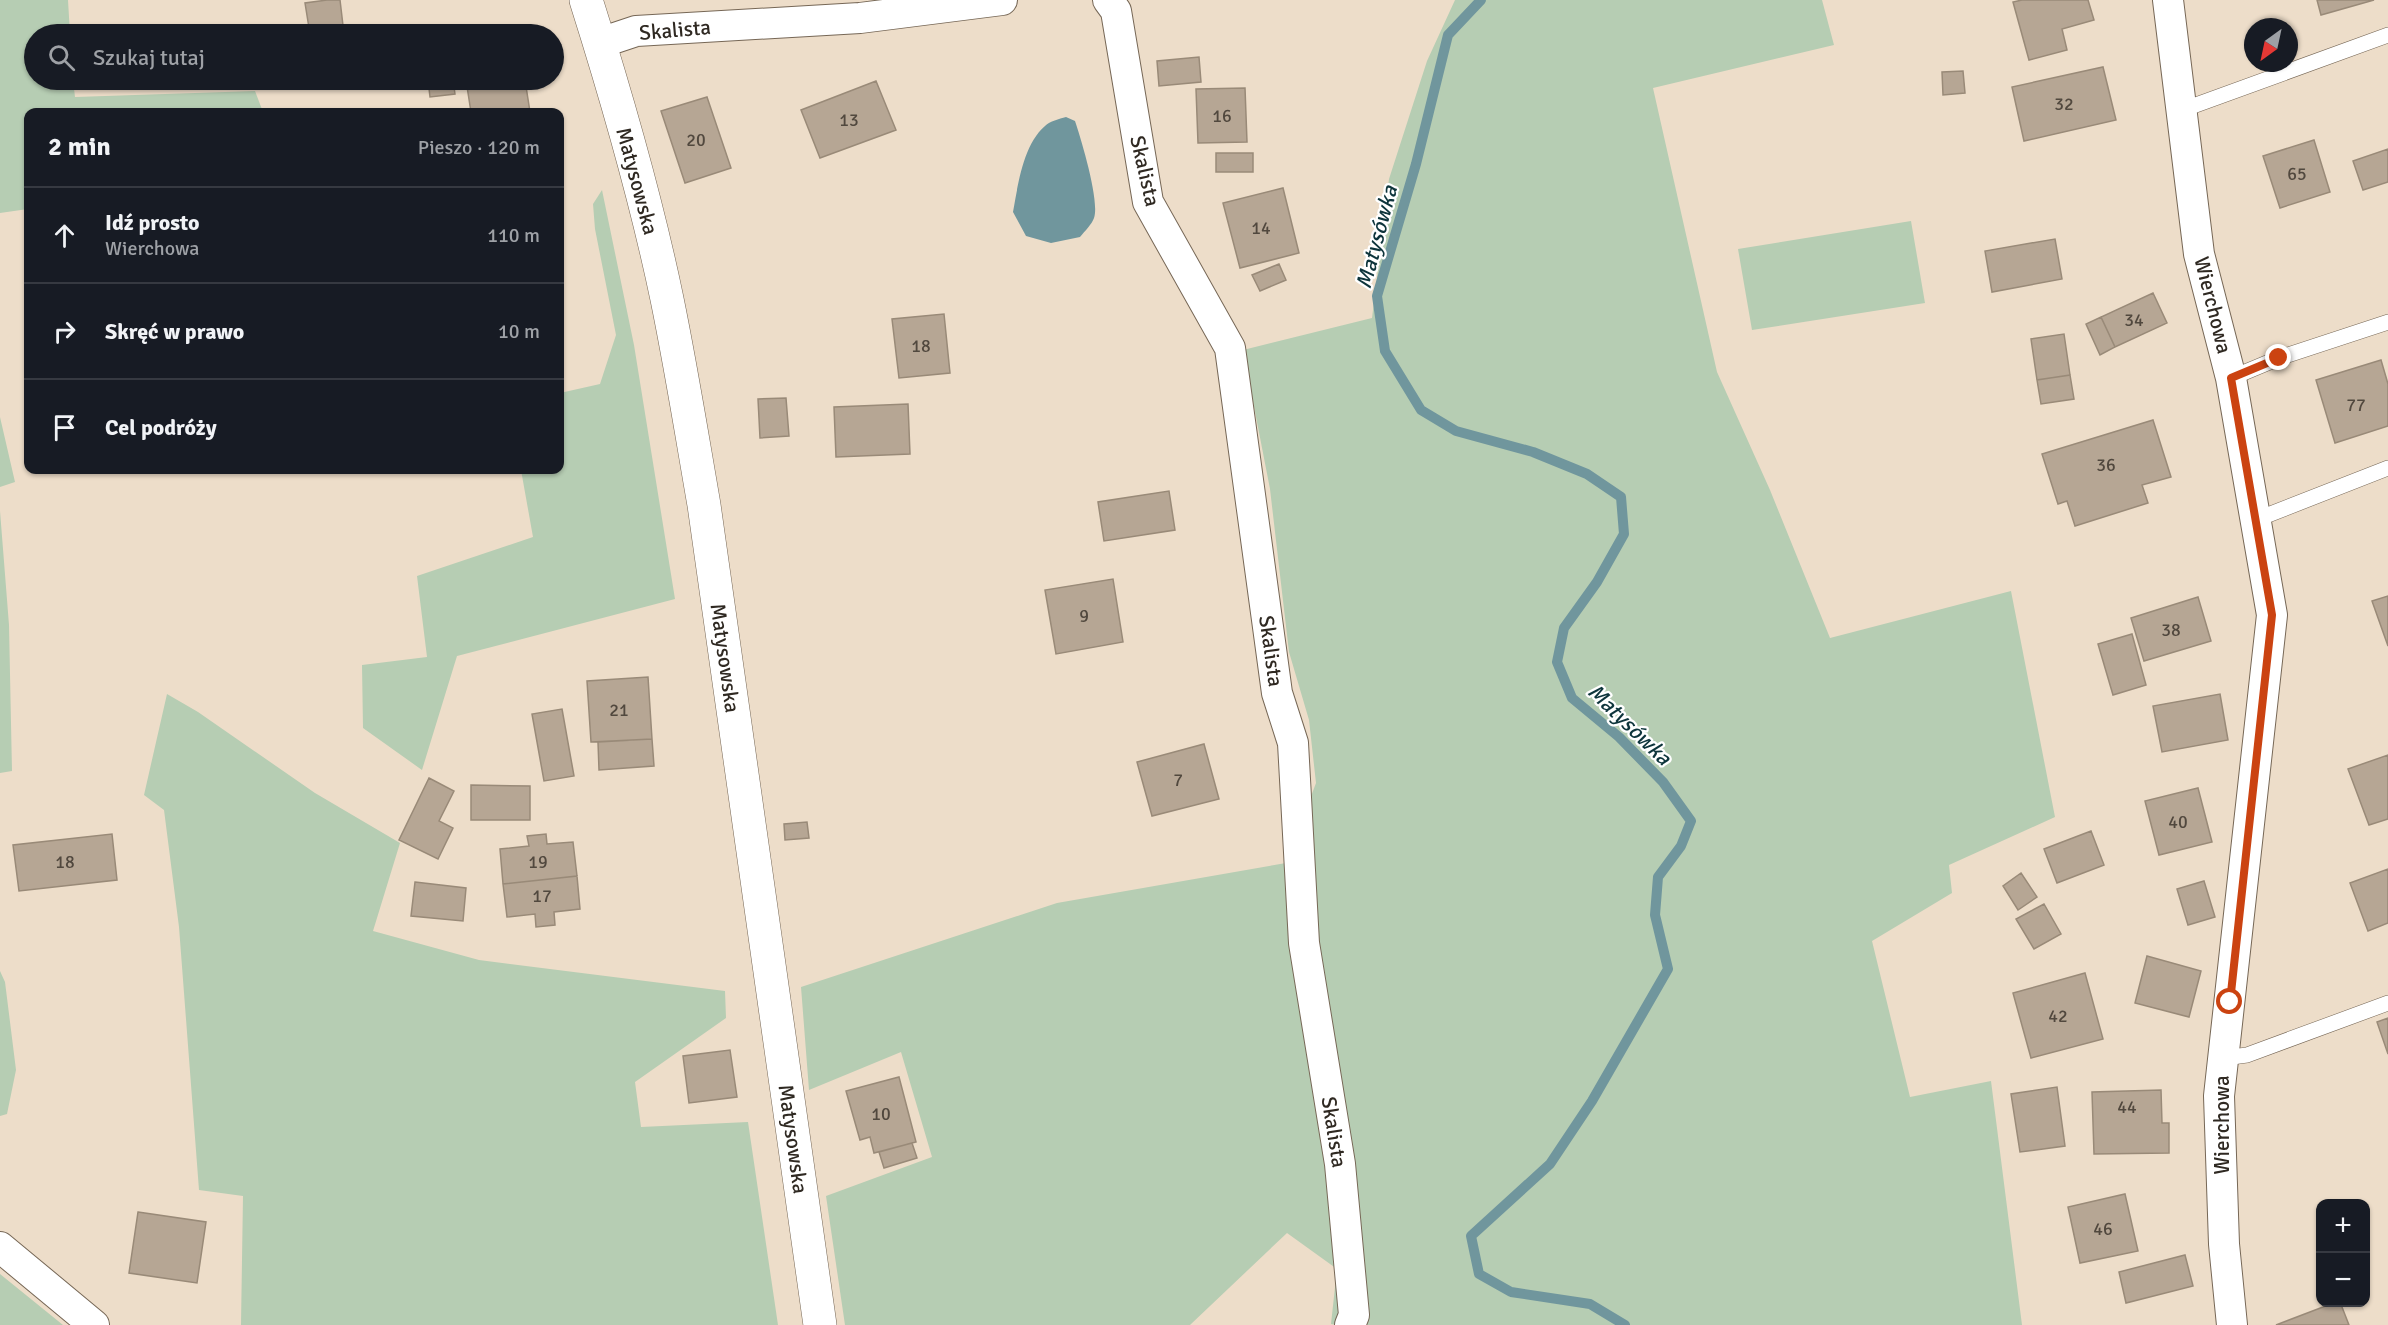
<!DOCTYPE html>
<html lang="pl">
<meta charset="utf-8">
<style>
:root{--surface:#171b24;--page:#20242c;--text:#f1f3f6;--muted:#9ea1a6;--line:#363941}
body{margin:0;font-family:Signika,sans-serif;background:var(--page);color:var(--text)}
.controls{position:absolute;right:18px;bottom:18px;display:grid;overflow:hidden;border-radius:12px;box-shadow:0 2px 4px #0004}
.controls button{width:54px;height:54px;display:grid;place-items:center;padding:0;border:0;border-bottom:2px solid var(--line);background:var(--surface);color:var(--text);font:30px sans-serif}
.compass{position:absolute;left:2244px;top:18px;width:54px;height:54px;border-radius:50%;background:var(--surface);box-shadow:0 2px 4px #0004;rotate:213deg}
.stop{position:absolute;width:18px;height:18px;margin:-14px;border:4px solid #cb4311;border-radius:50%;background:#fff}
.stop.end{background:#cb4311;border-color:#fff;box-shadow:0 2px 6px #0008}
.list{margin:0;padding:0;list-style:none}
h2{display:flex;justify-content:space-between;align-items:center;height:78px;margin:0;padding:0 24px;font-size:26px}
h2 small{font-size:20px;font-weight:400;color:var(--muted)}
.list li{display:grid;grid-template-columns:39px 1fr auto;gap:18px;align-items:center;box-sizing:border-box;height:96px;padding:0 24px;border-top:2px solid var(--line)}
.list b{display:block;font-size:22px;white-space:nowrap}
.list p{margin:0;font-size:20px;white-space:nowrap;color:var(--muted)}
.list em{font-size:20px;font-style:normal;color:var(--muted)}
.icon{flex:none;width:33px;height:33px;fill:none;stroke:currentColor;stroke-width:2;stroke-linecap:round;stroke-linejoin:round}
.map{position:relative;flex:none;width:2388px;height:1325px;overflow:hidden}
.search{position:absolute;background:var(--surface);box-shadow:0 2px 4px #0004;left:24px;top:24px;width:540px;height:66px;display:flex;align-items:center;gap:15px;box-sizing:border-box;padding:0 21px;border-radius:33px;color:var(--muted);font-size:22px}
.panel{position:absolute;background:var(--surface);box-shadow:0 2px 4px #0004;left:24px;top:108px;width:540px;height:366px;border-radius:12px}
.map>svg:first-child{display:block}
.green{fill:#b6cdb3}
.water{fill:#70969d}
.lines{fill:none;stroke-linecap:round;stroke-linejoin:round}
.stream{stroke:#70969d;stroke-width:10}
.building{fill:#b6a694;stroke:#998a78;stroke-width:1.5}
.service-casing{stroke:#766756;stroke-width:16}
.minor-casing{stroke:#766756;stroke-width:32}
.tertiary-casing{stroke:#766756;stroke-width:34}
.service{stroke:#fff;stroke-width:15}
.minor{stroke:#fff;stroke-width:30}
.tertiary{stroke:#fff;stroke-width:33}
.route{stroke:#cb4311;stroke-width:8}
.labels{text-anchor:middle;stroke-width:4.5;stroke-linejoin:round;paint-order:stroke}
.number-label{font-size:18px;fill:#51483e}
.street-label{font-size:21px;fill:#2f2922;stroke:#fff}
.water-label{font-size:22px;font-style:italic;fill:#0d343b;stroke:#fff}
</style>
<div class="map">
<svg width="2388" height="1325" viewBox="0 0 2388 1325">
<rect width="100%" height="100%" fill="#edddc9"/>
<!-- green -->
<path class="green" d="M0,0H68L70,34H34V80H73L75,97L255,91L263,112H28V209L0,213Z
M1455,0H1822L1834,45L1653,88L1717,372L1770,490L1830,638L2011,591L2055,817L1949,865L1952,893L1872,941L1910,1097L1991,1081L2022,1325H1337L1331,1324L1337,1269L1287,1233L1190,1325H845L826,1196L932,1157L901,1052L809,1090L801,987L1057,903L1286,863L1316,783L1309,720L1289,652L1270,489L1243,350L1372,318L1389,179L1427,61Z
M602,190L634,345L675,599L457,656L422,770L363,728L362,665L427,657L417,576L533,537L521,470H560V393L600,384L616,335L595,229L593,204Z
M1911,221L1925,303L1752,330L1738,249Z
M0,417L15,482L0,487Z
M0,511L9,625L12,771L0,773Z
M167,694L198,712L315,793L400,843L373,931L479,960L725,991L726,1018L635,1082L641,1127L748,1122L778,1325H241L243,1196L199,1190L179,927L164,810L144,795Z
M0,971L5,982L16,1070L7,1114L0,1116Z
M0,1274L63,1325H0Z"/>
<!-- water -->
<path class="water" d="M1066,117L1075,121C1081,139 1100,201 1094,218C1092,224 1085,231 1080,237L1051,243L1026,236L1013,212C1018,185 1023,145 1045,126C1050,121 1059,119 1066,117Z"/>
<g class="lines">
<!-- stream -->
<path class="stream" d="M1481,0L1448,35L1416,164L1377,296L1385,351L1421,410L1456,431L1533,452L1587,474L1621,497L1624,534L1597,582L1564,628L1557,662L1572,698L1619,737L1663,782L1691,821L1681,846L1658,877L1655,915L1668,969L1592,1101L1550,1164L1471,1236L1479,1274L1511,1292L1590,1304L1625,1325"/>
</g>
<!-- building -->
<path class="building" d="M327,0H340L344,34H310L305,3Z
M2022,0H2088L2094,20L2062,29L2067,50L2029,60L2013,2Z
M2317,0H2374L2321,15Z
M1199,57L1201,82L1159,86L1157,61Z
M2103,67L2116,120L2024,141L2012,87Z
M1963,71L1965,93L1943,95L1942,72Z
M83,80H110V82L83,84Z
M428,80H453L455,94L430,97Z
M466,80H525L530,112H471Z
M876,81L896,130L820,158L801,110Z
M1245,88L1247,142L1198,143L1196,89Z
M707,97L731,168L685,183L661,111Z
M2314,140L2330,192L2280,208L2263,156Z
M2388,149V182L2363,190L2353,161Z
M1216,153H1253V172H1216Z
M1283,188L1299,253L1240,268L1223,203Z
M2055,239L2062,279L1992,292L1985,251Z
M1279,264L1286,280L1260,291L1252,275Z
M2153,293L2167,323L2115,347L2101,317Z
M944,314L950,373L899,378L892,319Z
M2101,317L2115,347L2100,355L2086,324Z
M2064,334L2070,375L2037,380L2031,339Z
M2381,360L2388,384V426L2335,443L2316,380Z
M2070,375L2074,399L2041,404L2037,380Z
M786,398L789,436L760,438L758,399Z
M908,404L910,454L836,457L834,407Z
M2153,420L2171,477L2142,485L2148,503L2075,526L2067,501L2058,504L2042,454Z
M1169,491L1175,530L1104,541L1098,502Z
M1113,579L1123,642L1056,654L1045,590Z
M2388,596V646L2372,601Z
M2198,597L2211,641L2144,661L2131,618Z
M2132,634L2146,685L2113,695L2098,644Z
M648,677L652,739L591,742L587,681Z
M2220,694L2228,740L2162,752L2153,706Z
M562,709L574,776L544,781L532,714Z
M652,739L654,766L599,770L598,742Z
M1204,744L1219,799L1152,816L1137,762Z
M2388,755V819L2369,825L2348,769Z
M429,778L454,791L439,821L453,828L438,859L399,840Z
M471,785L530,786V820H471Z
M2198,788L2212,842L2159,855L2145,801Z
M807,822L809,838L785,840L784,824Z
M2091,831L2104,865L2057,883L2044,849Z
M112,834L117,880L19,891L13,845Z
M546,834L547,844L573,842L577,876L503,884L500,849L529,846L527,836Z
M2388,869V923L2368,931L2350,883Z
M2021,873L2037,897L2018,910L2003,886Z
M577,876L580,909L554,912L555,925L536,927L535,914L507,917L503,884Z
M2204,881L2215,917L2188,925L2177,889Z
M415,882L466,888L463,921L411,916Z
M2044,904L2061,934L2034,949L2016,919Z
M2147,956L2201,971L2189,1017L2135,1003Z
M2085,973L2103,1039L2031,1058L2013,993Z
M2388,1018V1054L2377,1022Z
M730,1050L737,1097L689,1103L683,1056Z
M899,1077L916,1142L874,1153L870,1137L860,1140L846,1091Z
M2057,1087L2065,1146L2020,1152L2011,1094Z
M2161,1090L2162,1123H2169V1153L2094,1154L2092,1092Z
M912,1143L917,1158L884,1168L879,1152Z
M2125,1194L2138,1251L2080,1263L2068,1207Z
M138,1212L206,1222L197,1283L129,1273Z
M2185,1255L2193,1286L2126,1303L2119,1272Z
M2336,1302H2340L2349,1325H2276Z"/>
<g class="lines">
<defs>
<path id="service" d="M2182,110L2388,35
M2231,378L2279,358L2388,322
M2255,520L2388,468
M2224,1058L2247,1055L2388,1003"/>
<path id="minor" d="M1108,0L1116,11L1148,202L1230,348L1277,693L1293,743L1304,943L1340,1164L1354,1315L1350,1325
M2168,0L2199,254L2231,378L2272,615L2219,1096L2224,1244L2232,1325
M600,43L636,31L860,18L1002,0
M0,1247L94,1325"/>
<path id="tertiary" d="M586,0C617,98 646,198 667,299C681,367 692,436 704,505L820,1325"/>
</defs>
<!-- service casing -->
<use href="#service" class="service-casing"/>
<!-- minor casing -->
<use href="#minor" class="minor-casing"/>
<!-- tertiary casing -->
<use href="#tertiary" class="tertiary-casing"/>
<!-- service -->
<use href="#service" class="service"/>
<!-- minor -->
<use href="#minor" class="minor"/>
<!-- tertiary -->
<use href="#tertiary" class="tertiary"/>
</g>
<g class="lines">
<!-- route -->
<path class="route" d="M2230,1002L2272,615L2231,378L2279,358"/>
</g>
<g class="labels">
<!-- number labels -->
<g class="number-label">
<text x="2064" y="110">32</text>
<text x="1222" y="122">16</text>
<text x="849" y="126">13</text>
<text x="696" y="146">20</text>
<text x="2297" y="180">65</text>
<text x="1261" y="234">14</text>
<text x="2134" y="326">34</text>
<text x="921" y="352">18</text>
<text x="2356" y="411">77</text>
<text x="2106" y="471">36</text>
<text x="1084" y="622">9</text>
<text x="2171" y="636">38</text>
<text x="619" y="716">21</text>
<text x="1178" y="786">7</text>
<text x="2178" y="828">40</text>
<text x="65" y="868">18</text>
<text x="538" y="868">19</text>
<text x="542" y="902">17</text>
<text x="2058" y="1022">42</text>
<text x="2127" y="1113">44</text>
<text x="881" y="1120">10</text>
<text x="2103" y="1235">46</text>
</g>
<!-- street labels -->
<g class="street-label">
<text transform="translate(675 30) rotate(-5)" y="7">Skalista</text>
<text transform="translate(1145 171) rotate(77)" y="7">Skalista</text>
<text transform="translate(637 181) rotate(75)" y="7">Matysowska</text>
<text transform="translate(2213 305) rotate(76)" y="7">Wierchowa</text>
<text transform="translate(1271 651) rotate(82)" y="7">Skalista</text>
<text transform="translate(725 658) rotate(82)" y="7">Matysowska</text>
<text transform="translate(2222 1125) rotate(-90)" y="7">Wierchowa</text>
<text transform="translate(1334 1132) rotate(81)" y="7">Skalista</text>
<text transform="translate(793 1139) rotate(82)" y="7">Matysowska</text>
</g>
<!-- water labels -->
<g class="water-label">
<text transform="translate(1376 237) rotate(-75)" y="8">Matysówka</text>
<text transform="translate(1630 724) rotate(44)" y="8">Matysówka</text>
</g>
</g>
</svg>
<div class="controls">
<button>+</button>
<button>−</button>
</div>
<svg class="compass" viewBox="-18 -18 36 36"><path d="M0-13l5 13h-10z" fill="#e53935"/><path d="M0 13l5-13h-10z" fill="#9ea1a6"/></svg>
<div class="stop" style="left:2230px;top:1002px"></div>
<div class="stop end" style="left:2279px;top:358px"></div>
<div class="search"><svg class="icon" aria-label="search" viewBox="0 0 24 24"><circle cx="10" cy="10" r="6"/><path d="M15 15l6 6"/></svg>Szukaj tutaj</div>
<section class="panel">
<h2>2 min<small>Pieszo · 120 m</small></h2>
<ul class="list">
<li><svg class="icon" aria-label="ahead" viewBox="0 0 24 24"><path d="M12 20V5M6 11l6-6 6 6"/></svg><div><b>Idź prosto</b><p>Wierchowa</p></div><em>110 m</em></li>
<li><svg class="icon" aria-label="right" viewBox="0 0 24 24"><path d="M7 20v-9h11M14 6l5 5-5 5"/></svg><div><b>Skręć w prawo</b></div><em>10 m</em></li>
<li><svg class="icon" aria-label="arrive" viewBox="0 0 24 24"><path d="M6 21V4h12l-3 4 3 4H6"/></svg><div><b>Cel podróży</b></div></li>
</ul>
</section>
</div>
